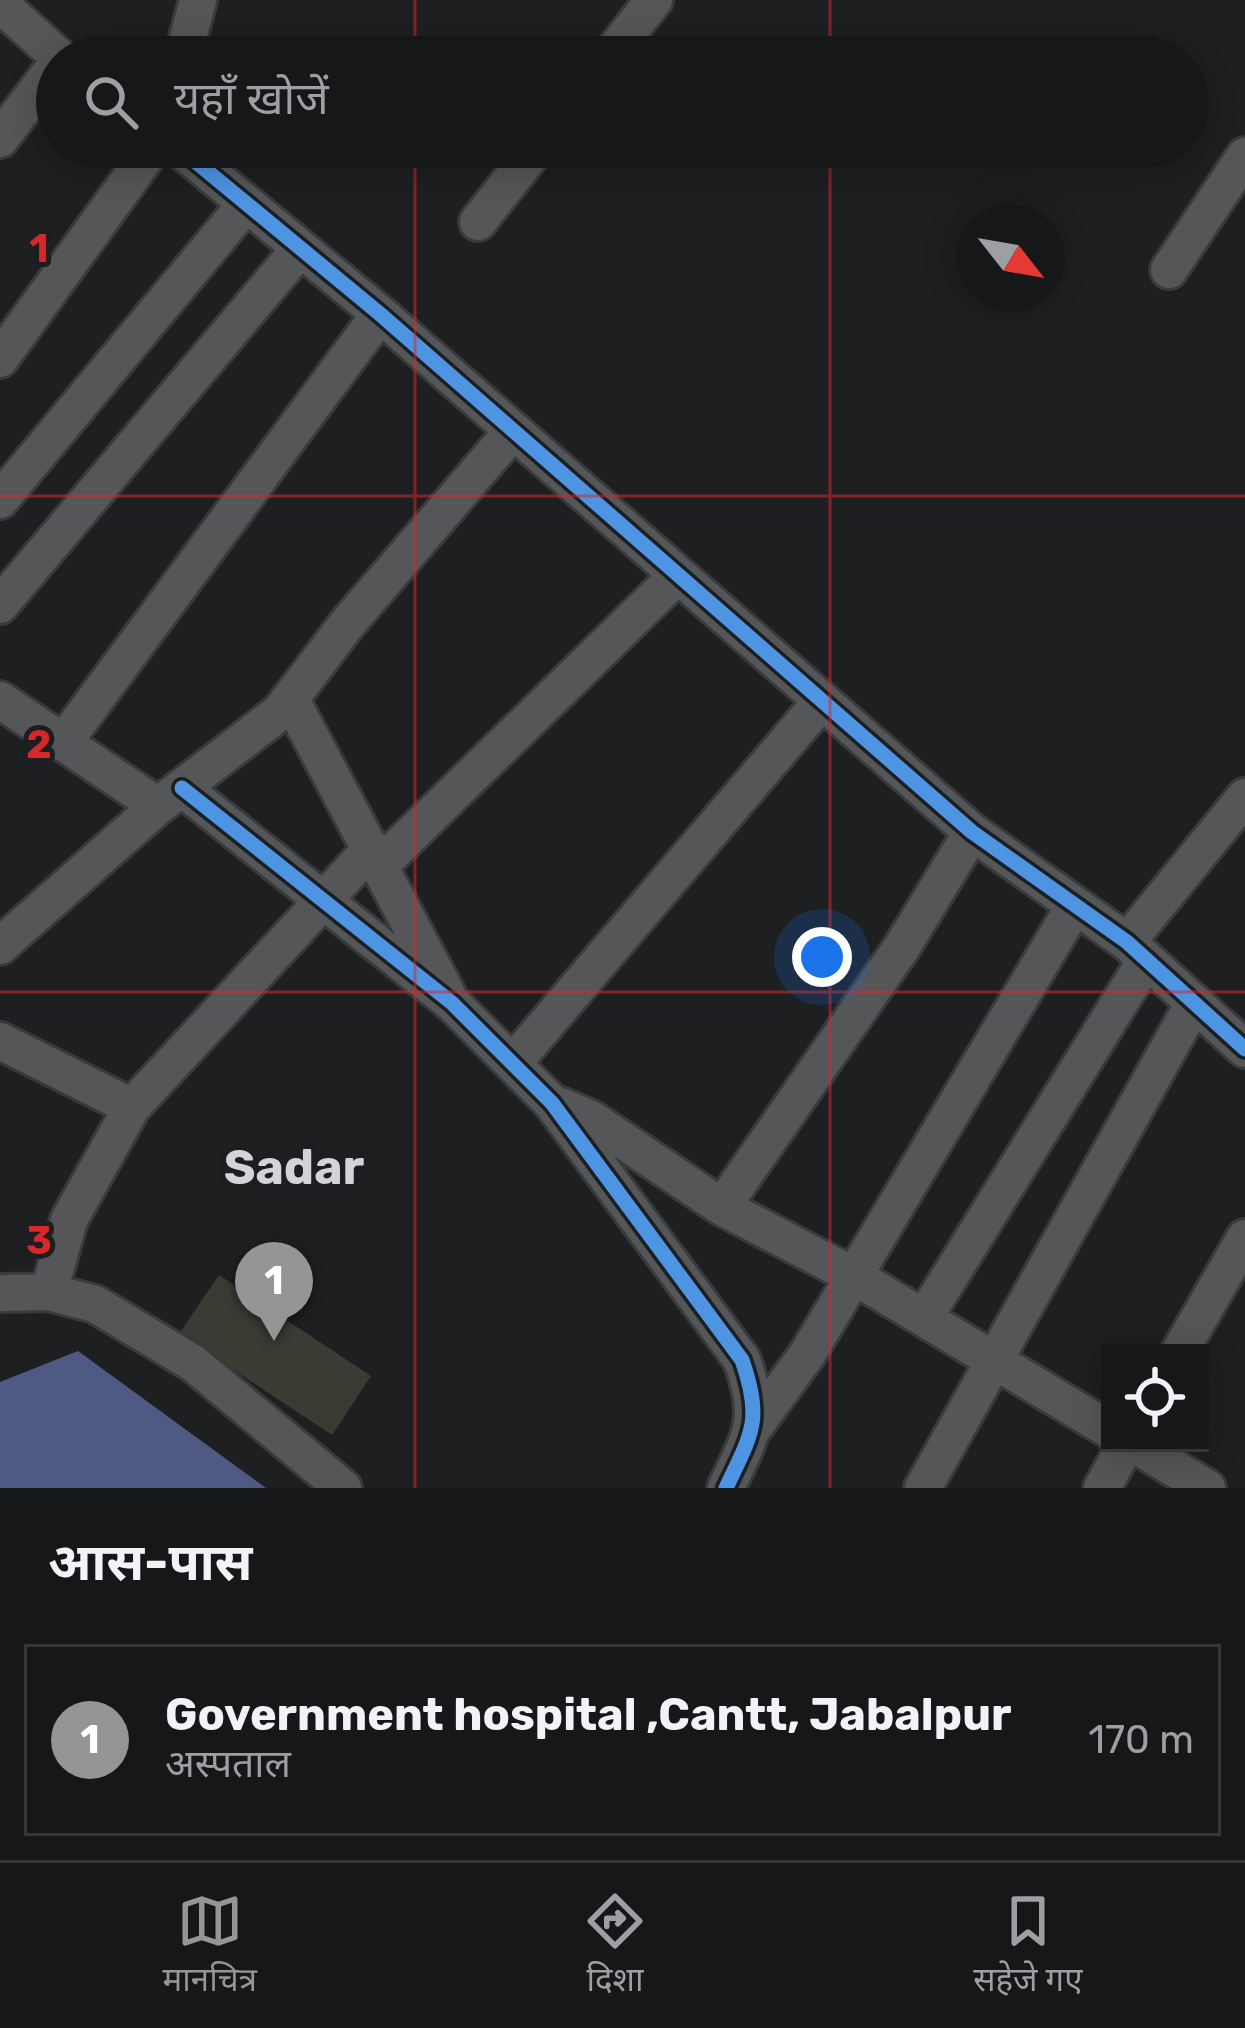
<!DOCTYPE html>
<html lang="hi">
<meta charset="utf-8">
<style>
:root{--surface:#161719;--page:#232426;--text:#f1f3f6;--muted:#9e9fa2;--line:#353638;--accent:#939597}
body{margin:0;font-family:Rubik,"Noto Sans Devanagari",sans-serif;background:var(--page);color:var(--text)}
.controls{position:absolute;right:36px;bottom:36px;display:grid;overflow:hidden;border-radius:0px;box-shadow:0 6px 30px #0003}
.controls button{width:108px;height:108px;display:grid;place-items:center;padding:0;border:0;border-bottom:3px solid var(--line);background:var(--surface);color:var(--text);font:60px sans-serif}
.compass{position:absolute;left:957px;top:204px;width:108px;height:108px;border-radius:50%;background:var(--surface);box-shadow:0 6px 30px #0003;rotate:121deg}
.you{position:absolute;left:822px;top:957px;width:42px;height:42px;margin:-30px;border:9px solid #fff;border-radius:50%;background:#1a73e8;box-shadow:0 0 0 18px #1a73e833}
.badge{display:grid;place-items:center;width:78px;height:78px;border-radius:50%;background:var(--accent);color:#fff;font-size:39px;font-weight:700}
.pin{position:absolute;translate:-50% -99px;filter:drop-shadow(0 3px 6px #0008)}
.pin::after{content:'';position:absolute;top:63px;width:42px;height:36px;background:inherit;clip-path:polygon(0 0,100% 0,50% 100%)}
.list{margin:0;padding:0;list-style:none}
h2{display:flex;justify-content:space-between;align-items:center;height:156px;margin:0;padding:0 48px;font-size:51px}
h2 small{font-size:39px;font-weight:400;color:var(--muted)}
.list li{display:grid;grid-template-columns:78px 1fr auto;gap:36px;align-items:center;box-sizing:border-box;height:192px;margin:0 24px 24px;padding:0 24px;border:3px solid var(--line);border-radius:0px}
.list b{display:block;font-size:45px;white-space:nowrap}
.list p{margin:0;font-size:39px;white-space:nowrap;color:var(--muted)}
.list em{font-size:39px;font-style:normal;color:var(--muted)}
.icon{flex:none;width:66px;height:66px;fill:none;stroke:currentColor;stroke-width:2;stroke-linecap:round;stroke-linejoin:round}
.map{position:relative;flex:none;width:1245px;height:1488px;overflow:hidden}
.search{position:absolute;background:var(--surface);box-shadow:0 6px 30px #0003;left:36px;right:36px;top:36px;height:132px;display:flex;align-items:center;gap:30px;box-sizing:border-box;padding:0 42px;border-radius:66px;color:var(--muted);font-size:45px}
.sheet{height:372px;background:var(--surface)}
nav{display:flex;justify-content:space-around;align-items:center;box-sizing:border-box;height:168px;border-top:3px solid var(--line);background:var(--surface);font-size:33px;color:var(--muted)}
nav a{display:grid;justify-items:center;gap:6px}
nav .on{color:var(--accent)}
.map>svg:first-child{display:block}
.water{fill:#4f5a84}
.building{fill:#3a3c34}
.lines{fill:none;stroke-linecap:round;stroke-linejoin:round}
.minor-casing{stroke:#393a3b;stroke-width:42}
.minor{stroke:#555658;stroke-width:36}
.cycleway-casing{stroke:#1c1e22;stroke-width:22}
.cycleway{stroke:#4d94e3;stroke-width:15}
.grid{fill:none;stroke:#d62828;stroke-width:3;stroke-opacity:0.55}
.labels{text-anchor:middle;stroke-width:10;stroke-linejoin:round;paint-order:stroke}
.district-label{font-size:48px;font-weight:bold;fill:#d3d4d7;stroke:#1c1e22}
.grid-label{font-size:39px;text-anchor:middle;font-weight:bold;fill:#d62828;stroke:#1c1e22;stroke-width:10;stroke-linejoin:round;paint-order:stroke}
</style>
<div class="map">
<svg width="1245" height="1488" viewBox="0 0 1245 1488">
<rect width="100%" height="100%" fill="#1d1f21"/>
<!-- water -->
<path class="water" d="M78,1351L266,1488H0V1382Z"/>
<!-- building -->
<path class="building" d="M219,1275L371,1376L332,1435L179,1334Z"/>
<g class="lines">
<defs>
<path id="minor" d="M0,4L59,57
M183,57L198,0
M609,57L654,0
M0,139L57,64
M178,147L380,314L972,832L1127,942L1245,1049
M478,222L537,147
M1169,270L1245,156
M0,359L153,147
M0,500L246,204
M0,605L299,250
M0,700L158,806
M291,700L447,994
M63,743L380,314
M182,788L452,1003L552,1103L742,1360C763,1420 752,1433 726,1488
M380,865L678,575
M1127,942L1245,797
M0,946L158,806L280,712L347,624L512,432
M0,1041L132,1107L69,1220L49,1292
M513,1063L820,703
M561,1106L591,1119L722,1207L854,1276L1110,1430
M132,1107L372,848
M722,1207L902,947L972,832
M0,1293L49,1292L95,1304L193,1363L343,1488
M924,1318L1146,960
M1179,1353L1245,1238
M754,1427L808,1353L1074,907
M1132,1443L1207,1488
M923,1488L1194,1003
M1102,1488L1127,1443"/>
</defs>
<!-- minor casing -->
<use href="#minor" class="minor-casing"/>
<!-- minor -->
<use href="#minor" class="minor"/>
<defs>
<path id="cycleway" d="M178,147L380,314L972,832L1127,942L1245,1049
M182,788L452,1003L552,1103L742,1360C763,1420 752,1433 726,1488"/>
</defs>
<!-- cycleway casing -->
<use href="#cycleway" class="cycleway-casing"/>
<!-- cycleway -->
<use href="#cycleway" class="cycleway"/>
</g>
<!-- grid -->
<path class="grid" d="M415,0V57M830,0V57M415,147V1488M830,147V1488M0,496H1245M0,992H1245"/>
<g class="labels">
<!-- district labels -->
<g class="district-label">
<text x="294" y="1184">Sadar</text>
</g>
</g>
<g class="grid-label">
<text x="39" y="262">1</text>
<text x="39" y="758">2</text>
<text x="39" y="1254">3</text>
</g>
</svg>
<div class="controls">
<button><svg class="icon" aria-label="locate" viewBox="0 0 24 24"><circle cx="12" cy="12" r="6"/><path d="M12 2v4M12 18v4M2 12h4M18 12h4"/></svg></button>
</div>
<svg class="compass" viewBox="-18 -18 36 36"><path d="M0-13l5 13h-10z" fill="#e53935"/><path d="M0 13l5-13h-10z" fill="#9e9fa2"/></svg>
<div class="you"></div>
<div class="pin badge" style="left:274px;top:1341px">1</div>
<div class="search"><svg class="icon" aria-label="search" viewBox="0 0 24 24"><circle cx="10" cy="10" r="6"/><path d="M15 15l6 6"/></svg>यहाँ खोजें</div>
</div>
<section class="sheet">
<h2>आस-पास<small></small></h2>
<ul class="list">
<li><span class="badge">1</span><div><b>Government hospital ,Cantt, Jabalpur</b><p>अस्पताल</p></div><em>170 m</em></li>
</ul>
</section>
<nav>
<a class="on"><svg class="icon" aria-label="map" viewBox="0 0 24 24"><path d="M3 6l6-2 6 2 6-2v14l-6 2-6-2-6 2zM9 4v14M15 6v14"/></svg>मानचित्र</a>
<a><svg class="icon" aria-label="directions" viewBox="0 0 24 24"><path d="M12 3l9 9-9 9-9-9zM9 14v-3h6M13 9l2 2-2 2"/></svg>दिशा</a>
<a><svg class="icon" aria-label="saved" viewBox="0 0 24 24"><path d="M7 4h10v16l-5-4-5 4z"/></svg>सहेजे गए</a>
</nav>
